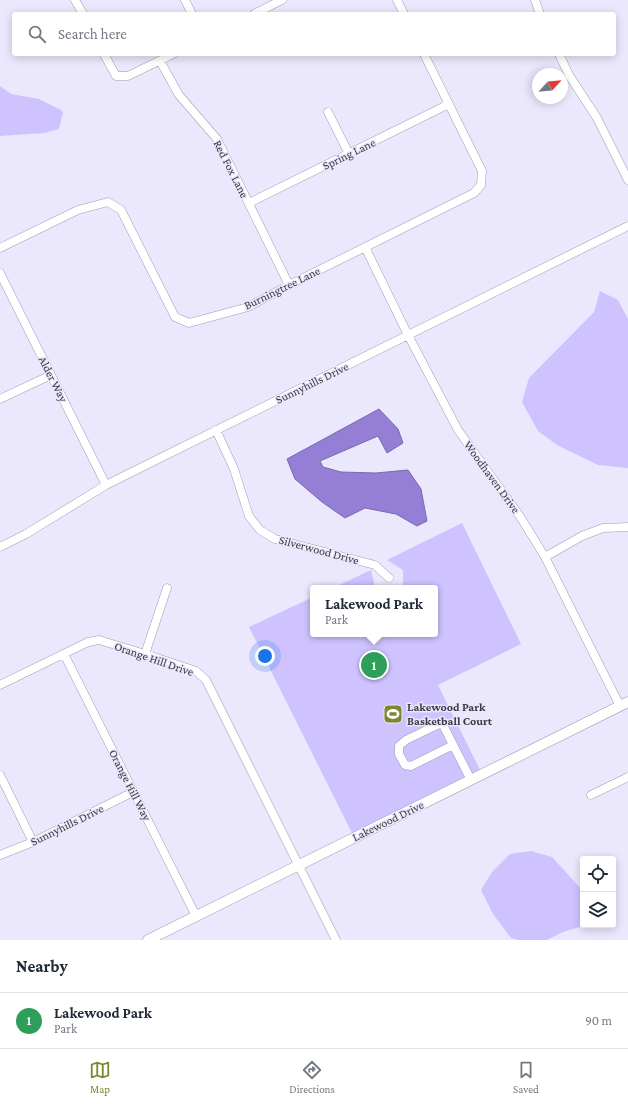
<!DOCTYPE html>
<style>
:root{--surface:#fff;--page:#f6f6f7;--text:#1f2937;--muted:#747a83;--line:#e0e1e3;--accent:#7e8631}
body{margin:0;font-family:"Crimson Pro",serif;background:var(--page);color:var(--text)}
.controls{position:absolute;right:12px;bottom:12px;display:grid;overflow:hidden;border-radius:4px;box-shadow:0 2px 10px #0003}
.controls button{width:36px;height:36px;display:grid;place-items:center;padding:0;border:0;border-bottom:1px solid var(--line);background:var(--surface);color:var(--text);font:20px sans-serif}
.compass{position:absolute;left:532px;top:68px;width:36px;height:36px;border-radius:50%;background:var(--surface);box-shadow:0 2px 10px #0003;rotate:64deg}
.you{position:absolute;left:265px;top:656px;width:14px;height:14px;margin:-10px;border:3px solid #fff;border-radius:50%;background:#1a73e8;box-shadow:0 0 0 6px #1a73e833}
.badge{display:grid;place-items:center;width:26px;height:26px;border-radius:50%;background:var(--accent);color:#fff;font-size:13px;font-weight:700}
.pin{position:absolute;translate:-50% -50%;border:2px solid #fff;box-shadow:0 1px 4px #0006}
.popup{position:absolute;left:310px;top:585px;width:128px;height:52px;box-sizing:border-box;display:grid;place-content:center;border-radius:4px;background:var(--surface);filter:drop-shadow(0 1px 3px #0005);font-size:13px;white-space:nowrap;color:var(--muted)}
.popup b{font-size:15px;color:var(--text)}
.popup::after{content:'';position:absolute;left:50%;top:100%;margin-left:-8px;border:8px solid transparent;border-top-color:var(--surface)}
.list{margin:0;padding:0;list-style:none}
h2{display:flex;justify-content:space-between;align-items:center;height:52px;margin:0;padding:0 16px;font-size:17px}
h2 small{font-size:13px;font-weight:400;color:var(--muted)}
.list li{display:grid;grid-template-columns:26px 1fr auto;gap:12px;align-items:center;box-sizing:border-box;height:56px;padding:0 16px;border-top:1px solid var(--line)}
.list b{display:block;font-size:15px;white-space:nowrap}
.list p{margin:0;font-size:13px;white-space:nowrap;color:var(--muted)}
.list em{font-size:13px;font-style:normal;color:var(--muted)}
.icon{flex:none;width:22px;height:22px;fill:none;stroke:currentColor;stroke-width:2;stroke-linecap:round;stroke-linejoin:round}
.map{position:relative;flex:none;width:628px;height:940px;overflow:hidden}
.search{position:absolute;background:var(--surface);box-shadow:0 2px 10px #0003;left:12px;right:12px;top:12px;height:44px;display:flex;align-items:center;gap:10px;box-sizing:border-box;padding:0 14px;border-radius:4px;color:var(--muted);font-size:15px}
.sheet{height:108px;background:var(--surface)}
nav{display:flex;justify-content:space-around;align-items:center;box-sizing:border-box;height:56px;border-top:1px solid var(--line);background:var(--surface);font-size:11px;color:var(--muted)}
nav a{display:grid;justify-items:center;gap:2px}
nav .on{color:var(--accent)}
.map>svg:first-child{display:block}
.green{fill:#cfc3ff}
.water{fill:#947ed6;stroke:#796aaa}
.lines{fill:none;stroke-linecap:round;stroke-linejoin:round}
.minor-casing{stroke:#a19db0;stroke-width:9}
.tertiary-casing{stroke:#a19db0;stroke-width:11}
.minor{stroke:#fff;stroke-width:8}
.tertiary{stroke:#fff;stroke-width:10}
.labels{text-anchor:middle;stroke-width:3;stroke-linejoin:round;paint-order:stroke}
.street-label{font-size:12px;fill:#3b3a42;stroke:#ebe7fc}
.poi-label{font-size:12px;font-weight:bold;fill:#3b3a42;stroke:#ebe7fc;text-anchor:start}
</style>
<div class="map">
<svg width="628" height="940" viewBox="0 0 628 940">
<rect width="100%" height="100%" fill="#ebe7fc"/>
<!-- green -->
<path class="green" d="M0,86L11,94L39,99L61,110L63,112L59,129L44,133L0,136Z
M600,291L618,300L628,319V468L598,465L557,445L538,431L522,402L529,378L594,312Z
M462,523L521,644L438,685L481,772L353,835L249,627L313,597V634H435V588H399L403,584V570L387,560Z
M371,570L375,587L378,588H333Z
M531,851L552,857L583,891V926L563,932L547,940H518L511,938L493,914L481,890L492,872L510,854Z"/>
<!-- water -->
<path class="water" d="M379,409L398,429L403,443L387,453L378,436L320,461L323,467L341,472L376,473L408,470L421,489L427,521L417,526L396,514L365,508L345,518L322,502L295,479L287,459Z"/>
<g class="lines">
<defs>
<path id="minor" d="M75,0L83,14
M185,0L192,14
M397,0L404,14
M535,0L540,14
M254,14L282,0
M104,54L116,76H128L173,54
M559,54L569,75L597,118L628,180
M160,61L179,95L217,139L289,285
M328,112L349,154
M249,203L449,104
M365,247L408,335L458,430L521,518L545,557L620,706
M0,248L78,210L108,202L121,210L175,317L189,323L248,307L289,285L474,193L481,185L482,171L424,54
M0,273L106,485
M0,399L51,375
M216,430L234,469L249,516L260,530L275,539L375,565L389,578
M0,547L26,534L106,485L628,226
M545,557L582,536L603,528L628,527
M64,654L196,916
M145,654L167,588
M0,685L88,642L99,640L145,654L196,671L206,680L336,940
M453,745L411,766L405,765L399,754V746L406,740L439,724L443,725L471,780
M0,775L33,842
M591,795L628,777
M0,855L33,842L133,792"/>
<path id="tertiary" d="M148,940L628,702"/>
</defs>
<!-- minor casing -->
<use href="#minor" class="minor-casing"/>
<!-- tertiary casing -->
<use href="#tertiary" class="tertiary-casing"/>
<!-- minor -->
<use href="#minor" class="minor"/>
<!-- tertiary -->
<use href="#tertiary" class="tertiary"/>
</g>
<!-- icons -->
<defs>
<symbol id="stadium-square" viewBox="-11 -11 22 22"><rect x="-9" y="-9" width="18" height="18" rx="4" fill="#7e8631" stroke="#ebe7fc"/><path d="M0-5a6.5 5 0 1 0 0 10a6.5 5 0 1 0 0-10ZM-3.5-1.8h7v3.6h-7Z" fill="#fff"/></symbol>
</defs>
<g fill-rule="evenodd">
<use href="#stadium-square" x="382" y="703" width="22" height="22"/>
</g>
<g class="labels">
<!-- street labels -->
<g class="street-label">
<text transform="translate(349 154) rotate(-26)" y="4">Spring Lane</text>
<text transform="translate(231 169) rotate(63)" y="4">Red Fox Lane</text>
<text transform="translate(282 288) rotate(-26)" y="4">Burningtree Lane</text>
<text transform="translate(53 379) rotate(63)" y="4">Alder Way</text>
<text transform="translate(312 383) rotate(-26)" y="4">Sunnyhills Drive</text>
<text transform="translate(492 477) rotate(54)" y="4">Woodhaven Drive</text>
<text transform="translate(319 550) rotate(15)" y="4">Silverwood Drive</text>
<text transform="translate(154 659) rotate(19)" y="4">Orange Hill Drive</text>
<text transform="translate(130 785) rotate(63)" y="4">Orange Hill Way</text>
<text transform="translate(388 821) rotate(-26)" y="4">Lakewood Drive</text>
<text transform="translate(67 825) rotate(-26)" y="4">Sunnyhills Drive</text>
</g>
<!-- poi labels -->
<g class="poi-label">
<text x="407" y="711">Lakewood Park<tspan x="407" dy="14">Basketball Court</tspan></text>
</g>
</g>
</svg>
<div class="controls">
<button><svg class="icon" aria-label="locate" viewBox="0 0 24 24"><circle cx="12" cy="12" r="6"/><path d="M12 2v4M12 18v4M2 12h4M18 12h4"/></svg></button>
<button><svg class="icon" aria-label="layers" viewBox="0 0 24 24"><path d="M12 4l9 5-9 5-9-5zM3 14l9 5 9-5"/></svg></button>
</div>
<svg class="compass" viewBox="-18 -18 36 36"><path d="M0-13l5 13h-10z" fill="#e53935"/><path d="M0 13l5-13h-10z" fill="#747a83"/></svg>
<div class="you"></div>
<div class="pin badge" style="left:374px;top:665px;background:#2e9e5b">1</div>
<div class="popup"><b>Lakewood Park</b>Park</div>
<div class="search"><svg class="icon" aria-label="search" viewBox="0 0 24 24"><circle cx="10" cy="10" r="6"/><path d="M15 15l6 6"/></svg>Search here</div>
</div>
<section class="sheet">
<h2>Nearby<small></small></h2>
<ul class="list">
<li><span class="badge" style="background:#2e9e5b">1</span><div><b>Lakewood Park</b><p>Park</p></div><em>90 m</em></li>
</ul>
</section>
<nav>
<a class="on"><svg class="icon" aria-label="map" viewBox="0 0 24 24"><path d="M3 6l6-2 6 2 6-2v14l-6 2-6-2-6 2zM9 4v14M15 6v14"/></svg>Map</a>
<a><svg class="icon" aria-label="directions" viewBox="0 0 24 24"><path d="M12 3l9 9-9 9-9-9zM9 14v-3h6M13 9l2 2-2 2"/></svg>Directions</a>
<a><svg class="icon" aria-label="saved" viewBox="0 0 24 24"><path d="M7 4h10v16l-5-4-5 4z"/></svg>Saved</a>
</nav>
